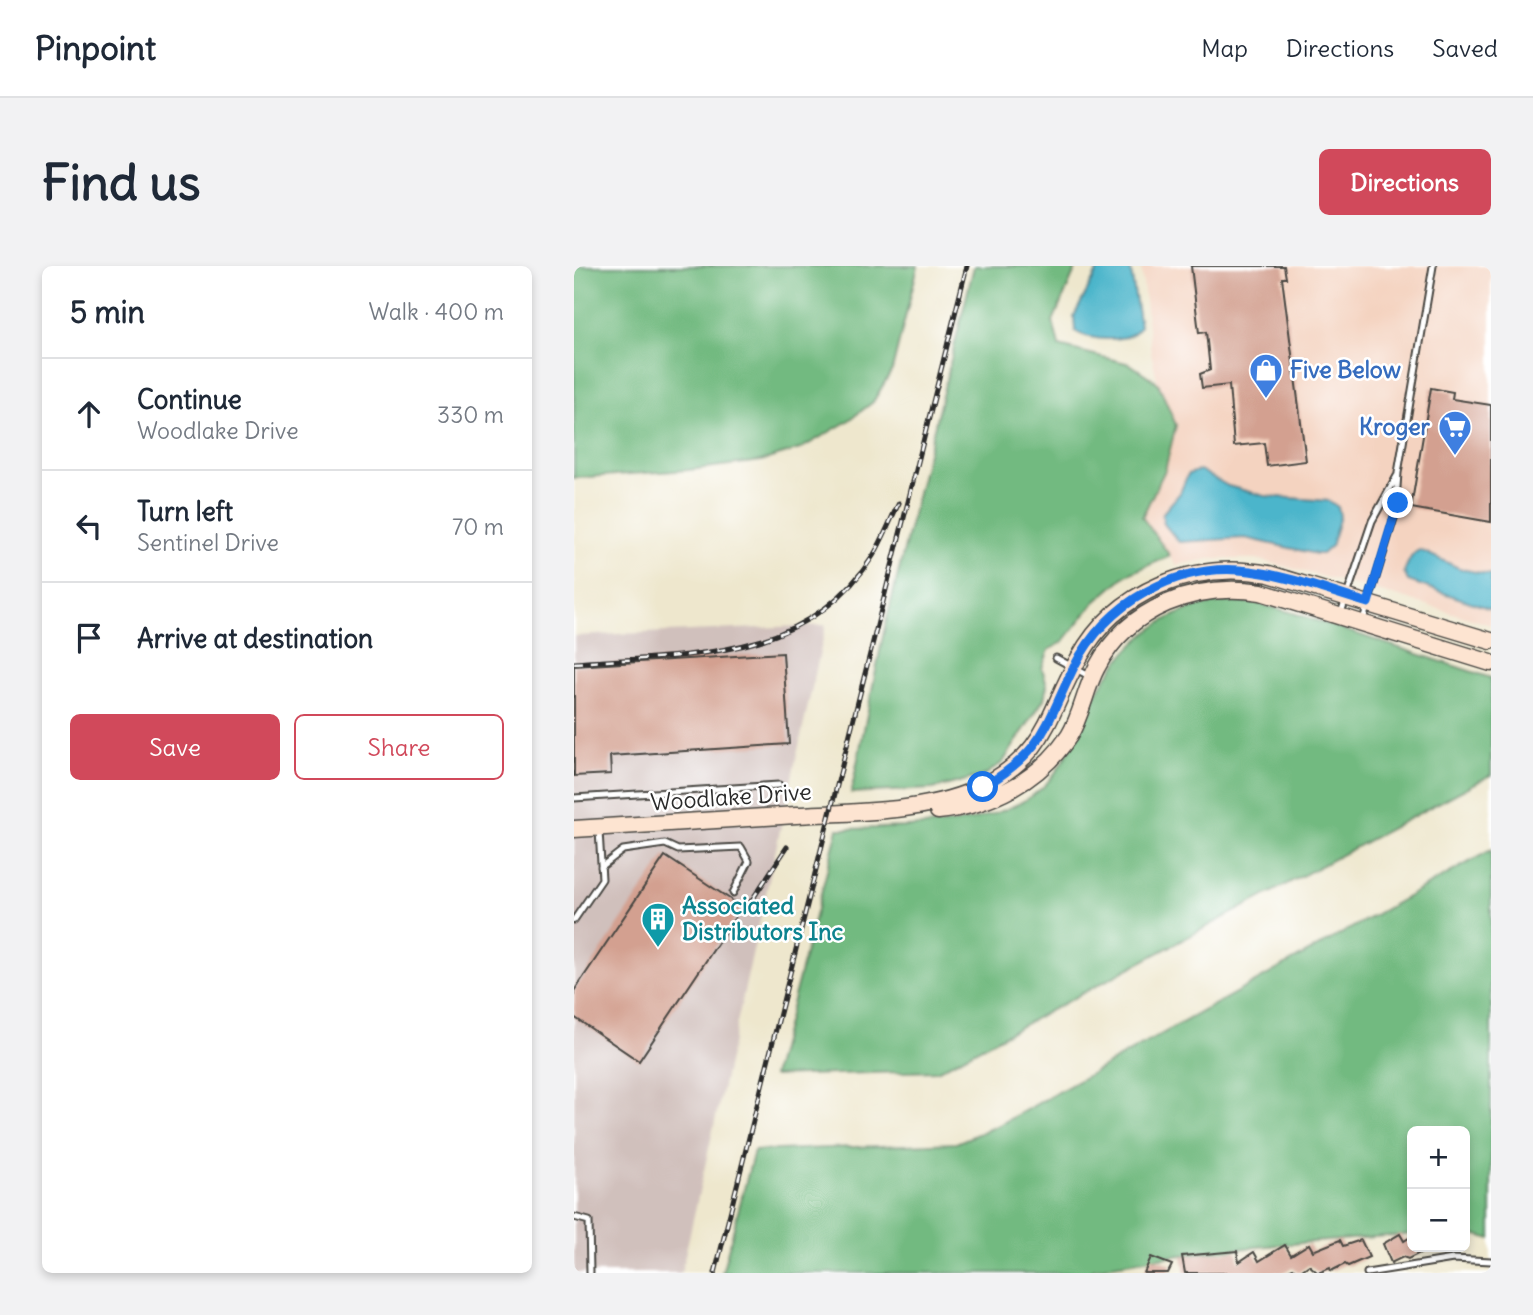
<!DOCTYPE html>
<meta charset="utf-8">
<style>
:root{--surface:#fff;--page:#f2f2f3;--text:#1f2937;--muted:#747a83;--line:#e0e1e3;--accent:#d1495b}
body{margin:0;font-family:Delius,sans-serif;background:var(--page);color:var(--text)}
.controls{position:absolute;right:21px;bottom:21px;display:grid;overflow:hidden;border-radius:10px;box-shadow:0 4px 10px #0003}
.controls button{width:63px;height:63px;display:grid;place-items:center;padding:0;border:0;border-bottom:2px solid var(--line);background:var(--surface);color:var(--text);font:35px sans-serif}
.stop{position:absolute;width:21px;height:21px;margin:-16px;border:5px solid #1a73e8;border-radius:50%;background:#fff}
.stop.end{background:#1a73e8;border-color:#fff;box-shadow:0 2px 7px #0008}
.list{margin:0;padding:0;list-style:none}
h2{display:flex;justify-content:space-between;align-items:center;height:91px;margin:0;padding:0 28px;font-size:30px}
h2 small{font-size:23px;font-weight:400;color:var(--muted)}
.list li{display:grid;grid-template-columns:46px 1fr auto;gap:21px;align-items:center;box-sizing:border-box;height:112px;padding:0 28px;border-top:2px solid var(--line)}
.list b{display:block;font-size:26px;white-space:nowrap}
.list p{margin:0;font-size:23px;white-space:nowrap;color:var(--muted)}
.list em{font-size:23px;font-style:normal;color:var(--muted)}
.actions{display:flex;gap:14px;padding:21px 28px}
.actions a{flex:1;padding:16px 0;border:2px solid var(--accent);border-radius:10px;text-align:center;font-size:24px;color:var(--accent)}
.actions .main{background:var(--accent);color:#fff}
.icon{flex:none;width:38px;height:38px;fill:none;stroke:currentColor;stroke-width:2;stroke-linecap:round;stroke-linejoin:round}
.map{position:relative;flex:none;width:917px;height:1007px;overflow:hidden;border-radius:10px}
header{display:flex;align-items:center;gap:42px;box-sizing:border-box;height:98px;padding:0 35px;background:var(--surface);border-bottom:2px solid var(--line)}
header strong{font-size:33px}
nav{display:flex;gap:38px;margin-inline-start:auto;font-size:24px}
.intro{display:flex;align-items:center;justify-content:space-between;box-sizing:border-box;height:168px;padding:0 42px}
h1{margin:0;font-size:49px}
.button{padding:18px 32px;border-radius:10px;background:var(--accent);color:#fff;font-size:24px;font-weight:700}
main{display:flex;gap:42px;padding:0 42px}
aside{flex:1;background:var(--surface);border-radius:10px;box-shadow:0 4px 10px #0003}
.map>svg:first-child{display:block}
.built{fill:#f4d3c0}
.industrial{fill:#d0c0bc}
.forest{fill:#72ba80;stroke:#4e7256;stroke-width:2}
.water{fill:#4cb5cb;stroke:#3c707b;stroke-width:2}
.building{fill:#d3a090}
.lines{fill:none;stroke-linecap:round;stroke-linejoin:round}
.lane-casing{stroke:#484743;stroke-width:9}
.secondary-casing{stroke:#484743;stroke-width:19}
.lane{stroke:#fff;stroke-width:5}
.secondary{stroke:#fde4d1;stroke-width:16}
.rail-casing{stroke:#2b2b2b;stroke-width:5}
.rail{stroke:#fff;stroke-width:2.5;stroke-dasharray:8;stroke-linecap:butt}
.route{stroke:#1a73e8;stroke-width:9}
.labels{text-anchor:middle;stroke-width:5;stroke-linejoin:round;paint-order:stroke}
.shop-label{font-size:23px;font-weight:bold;fill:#366cbe;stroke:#fff;text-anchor:start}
.street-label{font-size:23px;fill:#2b2b2b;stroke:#fff}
.culture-label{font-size:23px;font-weight:bold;fill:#0d838f;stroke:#fff;text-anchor:start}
</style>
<header>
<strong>Pinpoint</strong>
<nav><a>Map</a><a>Directions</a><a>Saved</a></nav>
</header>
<div class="intro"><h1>Find us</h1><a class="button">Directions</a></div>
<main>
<aside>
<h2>5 min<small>Walk · 400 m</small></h2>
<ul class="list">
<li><svg class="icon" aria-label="ahead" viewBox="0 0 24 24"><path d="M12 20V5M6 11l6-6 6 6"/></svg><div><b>Continue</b><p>Woodlake Drive</p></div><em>330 m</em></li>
<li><svg class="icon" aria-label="left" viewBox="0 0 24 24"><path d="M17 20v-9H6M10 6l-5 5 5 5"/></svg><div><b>Turn left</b><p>Sentinel Drive</p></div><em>70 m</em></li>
<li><svg class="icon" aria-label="arrive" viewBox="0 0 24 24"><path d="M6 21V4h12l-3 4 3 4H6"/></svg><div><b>Arrive at destination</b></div></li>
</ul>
<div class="actions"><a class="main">Save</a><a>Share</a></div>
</aside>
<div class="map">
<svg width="917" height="1007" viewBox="0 0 917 1007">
<rect width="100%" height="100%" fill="#fff"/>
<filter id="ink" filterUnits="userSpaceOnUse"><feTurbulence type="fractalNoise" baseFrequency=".0143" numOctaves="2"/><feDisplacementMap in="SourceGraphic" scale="14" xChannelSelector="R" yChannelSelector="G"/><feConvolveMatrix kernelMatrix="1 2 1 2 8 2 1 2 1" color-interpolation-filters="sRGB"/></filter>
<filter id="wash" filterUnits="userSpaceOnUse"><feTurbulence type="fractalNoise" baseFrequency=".00686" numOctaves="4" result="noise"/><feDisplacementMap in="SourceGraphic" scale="28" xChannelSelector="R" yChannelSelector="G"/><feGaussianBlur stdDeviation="1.57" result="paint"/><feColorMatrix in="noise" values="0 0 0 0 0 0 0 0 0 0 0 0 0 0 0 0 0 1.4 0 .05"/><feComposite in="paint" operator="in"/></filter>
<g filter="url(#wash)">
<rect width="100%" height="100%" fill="#eee7cd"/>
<!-- built -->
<path class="built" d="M567,0H917V359L826,331L682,293H635L602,299L568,251L591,204L602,159L584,117L577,87Z"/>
<!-- industrial -->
<path class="industrial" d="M252,359L107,1007H0V370Z"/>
<!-- forest -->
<path class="forest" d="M0,0H344L318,104L299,136L274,155L226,183L187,195L115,204L0,212Z
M400,0H503L479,55L485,80L556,98L584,117L602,159L591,204L568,251L596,290L552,309L521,336L489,376L475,384L468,402L473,419L470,433L429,496L411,509L359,523L277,527L310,365Z
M652,336L682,337L716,346L917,412V509L363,805L199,810L264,563C326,561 398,565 453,533C475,520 485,502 497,481C510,458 518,431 534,409C564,366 600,341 652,336Z
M917,584V973L891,966V865H838V968C732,977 624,983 518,1003L517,1007H148L180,885L382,877L425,859Z"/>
<!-- water -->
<path class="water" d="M526,0H556L566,60C557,78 515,75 501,65L500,50Z
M626,204L654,220L691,230L755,235L764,241L766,250L757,280L748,288H742L671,272L605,276L590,258L588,248L606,227L614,208Z
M846,284L887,303L917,309V343L834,315L830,306C834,297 837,287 846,284Z"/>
<g id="blocks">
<!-- building -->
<path class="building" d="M617,0H710L712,12H708L732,195L693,200L690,177L660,180L655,119L628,122L626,108L636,104L632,66L625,67Z
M857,122L879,126L878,133L917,139V256L837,242Z
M209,387L215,478L36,490L37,508L0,510V400Z
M91,590L168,641L65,795L0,751V725Z
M826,968L830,975L838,970V981H858L834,993L829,991L817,997L809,978Z
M766,974L769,980L787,974L795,991L774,1000L771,998L757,1005L756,1002L744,1007L735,999L724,1007L719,1002L708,1007H611L608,990L663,985L665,996L680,986L685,995L711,979L717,989L735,978L739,985Z
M577,991L598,999L594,1007H570Z"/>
</g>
</g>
<g filter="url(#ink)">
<use href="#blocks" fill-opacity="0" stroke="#484743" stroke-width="2"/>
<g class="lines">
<defs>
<path id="lane" d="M766,350L798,255L823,210
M789,354L821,249L824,207L859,0
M482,392L515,410
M0,532L205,519
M27,601L49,584L91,578L104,584L167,581L175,595L159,627
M0,654L28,613L25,565
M0,951L15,955L16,1007
M793,1007L879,993L917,995"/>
<path id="secondary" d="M364,545C417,539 465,515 495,470C508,449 511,423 523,401C554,341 623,316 687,326L917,397
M0,563C74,559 148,554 222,549C280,546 357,547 409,520C475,486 473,448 505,392C542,324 620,294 695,308L917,375"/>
</defs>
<!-- lane casing -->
<use href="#lane" class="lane-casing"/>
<!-- secondary casing -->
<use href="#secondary" class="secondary-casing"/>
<!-- lane -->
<use href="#lane" class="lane"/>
<!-- secondary -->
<use href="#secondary" class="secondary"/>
<defs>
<path id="rail" d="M0,397C110,389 232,396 299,290C309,274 316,254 325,237
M170,646L213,581
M141,1007L393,0"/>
</defs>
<!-- rail casing -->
<use href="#rail" class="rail-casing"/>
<!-- rail -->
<use href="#rail" class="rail"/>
</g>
</g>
<g class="lines" filter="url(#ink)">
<!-- route -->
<path class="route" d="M409,521C471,484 471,460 500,401C532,337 604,295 676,305C716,310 756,326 794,337L824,237"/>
</g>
<!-- icons -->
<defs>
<symbol id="shop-pin" viewBox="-11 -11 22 30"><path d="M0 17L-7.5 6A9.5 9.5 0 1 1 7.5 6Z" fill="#3f7fe0" stroke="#fff"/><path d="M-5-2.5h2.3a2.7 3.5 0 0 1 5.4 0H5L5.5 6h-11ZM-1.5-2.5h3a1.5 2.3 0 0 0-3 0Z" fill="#fff"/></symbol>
<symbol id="supermarket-pin" viewBox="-11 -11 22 30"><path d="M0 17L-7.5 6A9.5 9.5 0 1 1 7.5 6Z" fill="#3f7fe0" stroke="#fff"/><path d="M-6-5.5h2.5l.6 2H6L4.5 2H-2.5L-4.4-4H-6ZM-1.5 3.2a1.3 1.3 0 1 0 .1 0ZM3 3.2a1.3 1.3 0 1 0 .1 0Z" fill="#fff"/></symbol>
<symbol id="building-pin" viewBox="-11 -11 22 30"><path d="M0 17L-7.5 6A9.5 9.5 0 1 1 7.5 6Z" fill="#0f9aa8" stroke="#fff"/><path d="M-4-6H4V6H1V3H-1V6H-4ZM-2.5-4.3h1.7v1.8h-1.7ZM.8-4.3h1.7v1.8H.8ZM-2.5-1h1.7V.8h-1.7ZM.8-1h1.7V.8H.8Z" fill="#fff"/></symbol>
</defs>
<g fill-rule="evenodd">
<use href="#shop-pin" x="673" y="85" width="38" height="52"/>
<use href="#supermarket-pin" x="862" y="142" width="38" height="52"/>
<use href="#building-pin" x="65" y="634" width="38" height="52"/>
</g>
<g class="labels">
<!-- shop labels -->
<g class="shop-label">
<text x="716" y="112">Five Below</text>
<text x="856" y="169" text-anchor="end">Kroger</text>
</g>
<!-- street labels -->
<g class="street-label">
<text transform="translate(157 531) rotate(-4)" y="8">Woodlake Drive</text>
</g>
<!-- culture labels -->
<g class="culture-label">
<text x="108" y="648">Associated<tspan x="108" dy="26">Distributors Inc</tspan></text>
</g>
</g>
</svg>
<div class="controls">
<button>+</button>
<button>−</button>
</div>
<div class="stop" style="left:409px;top:521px"></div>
<div class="stop end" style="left:824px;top:237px"></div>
</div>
</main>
